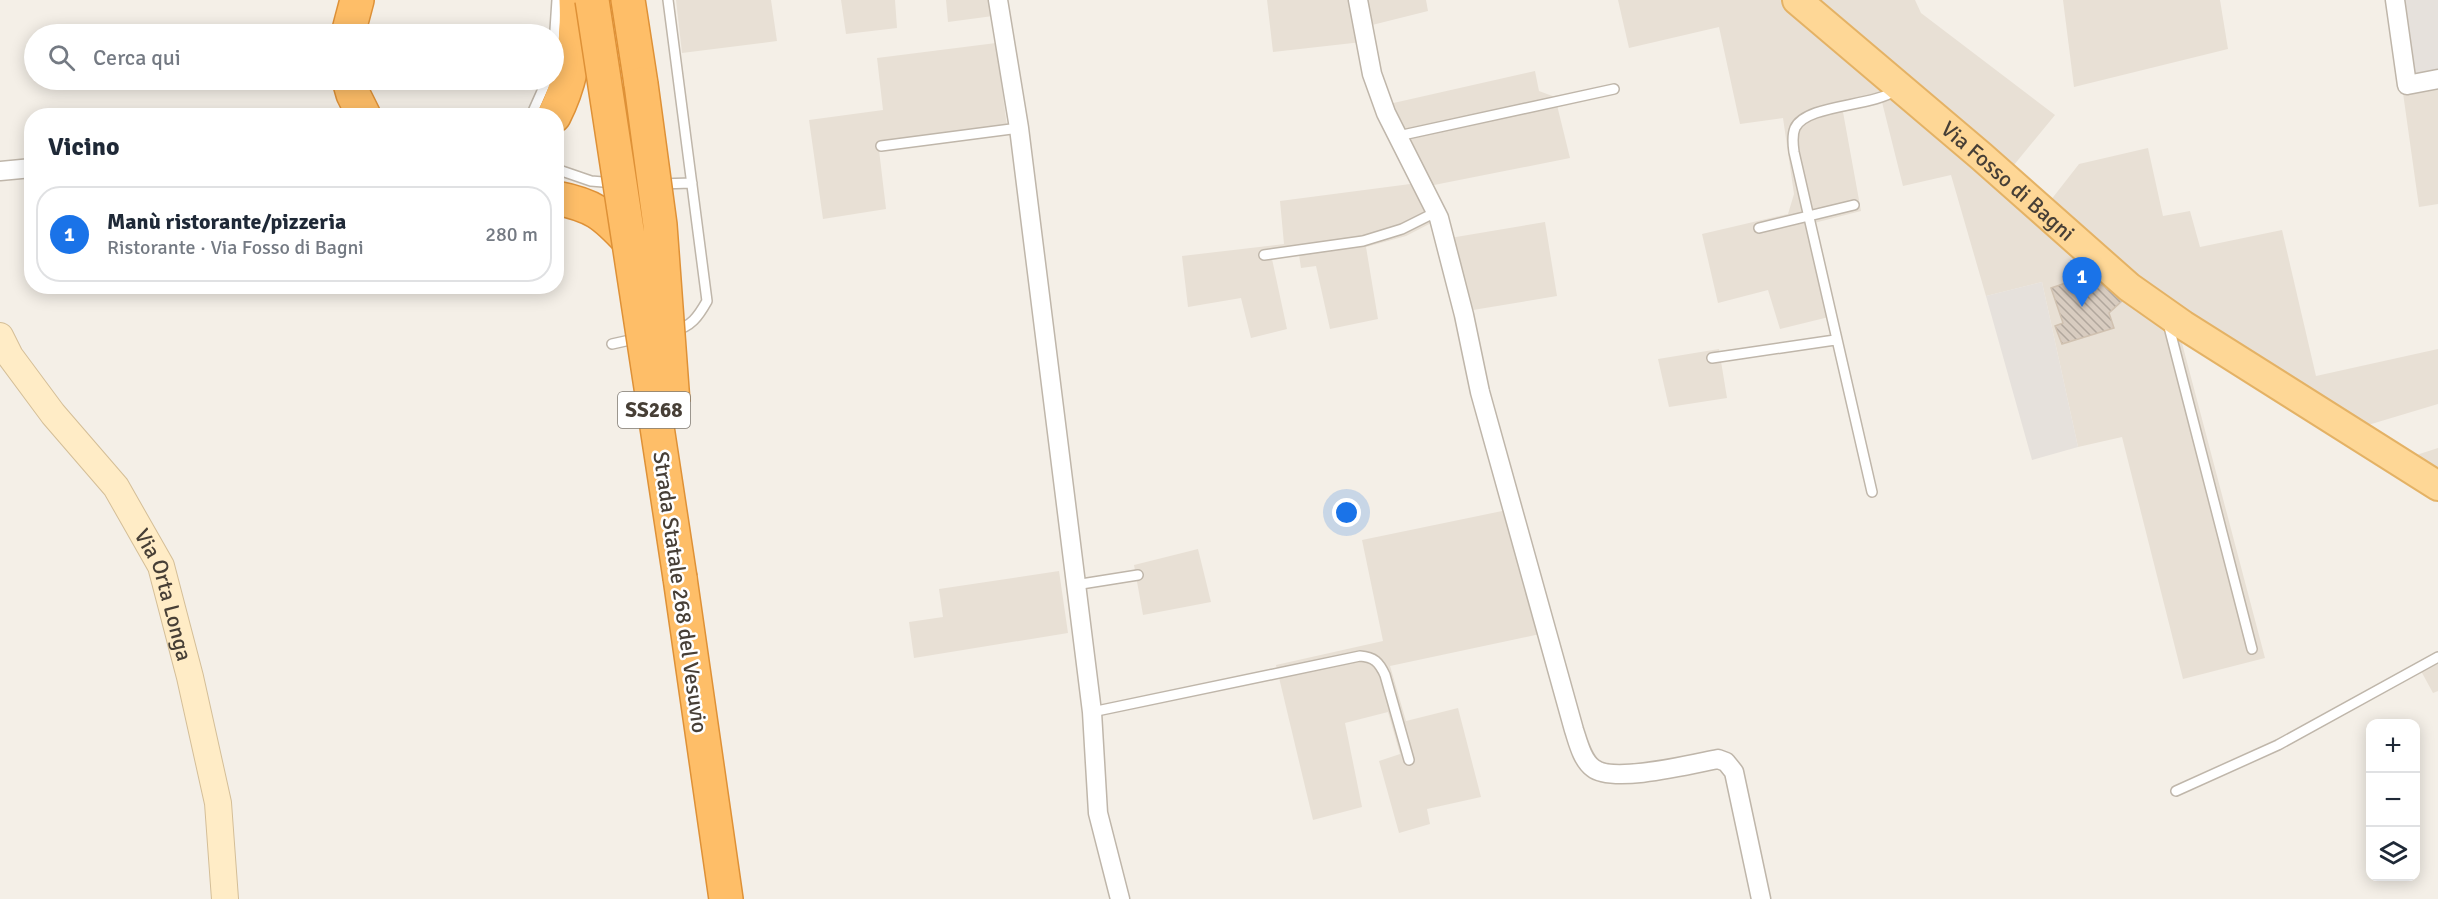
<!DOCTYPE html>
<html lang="it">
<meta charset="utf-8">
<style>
:root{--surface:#fff;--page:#f2f2f3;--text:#1f2937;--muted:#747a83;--line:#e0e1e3;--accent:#1a73e8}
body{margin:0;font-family:Signika,sans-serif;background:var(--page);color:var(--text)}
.controls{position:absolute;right:18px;bottom:18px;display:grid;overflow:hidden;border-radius:12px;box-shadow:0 3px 15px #0003}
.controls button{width:54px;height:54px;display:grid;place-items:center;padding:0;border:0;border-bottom:2px solid var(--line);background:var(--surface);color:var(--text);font:30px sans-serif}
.you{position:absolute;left:1347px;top:513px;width:21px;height:21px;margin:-15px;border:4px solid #fff;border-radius:50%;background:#1a73e8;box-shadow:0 0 0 9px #1a73e833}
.badge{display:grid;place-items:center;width:39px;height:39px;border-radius:50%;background:var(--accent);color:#fff;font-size:20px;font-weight:700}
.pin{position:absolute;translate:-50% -50px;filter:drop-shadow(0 2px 3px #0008)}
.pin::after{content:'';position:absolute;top:32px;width:21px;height:18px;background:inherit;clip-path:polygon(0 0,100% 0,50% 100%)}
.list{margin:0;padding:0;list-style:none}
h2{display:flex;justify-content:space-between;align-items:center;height:78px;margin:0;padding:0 24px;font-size:26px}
h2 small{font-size:20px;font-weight:400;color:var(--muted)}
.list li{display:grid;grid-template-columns:39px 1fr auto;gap:18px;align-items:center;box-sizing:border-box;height:96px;margin:0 12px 12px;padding:0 12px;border:2px solid var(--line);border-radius:24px}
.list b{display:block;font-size:22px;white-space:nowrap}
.list p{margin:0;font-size:20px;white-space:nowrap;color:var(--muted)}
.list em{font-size:20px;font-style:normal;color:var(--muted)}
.icon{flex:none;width:33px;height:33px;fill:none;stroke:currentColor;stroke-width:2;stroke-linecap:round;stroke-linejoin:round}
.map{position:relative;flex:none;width:2438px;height:899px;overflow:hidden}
.search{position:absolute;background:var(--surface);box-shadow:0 3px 15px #0003;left:24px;top:24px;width:540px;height:66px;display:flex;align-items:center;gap:15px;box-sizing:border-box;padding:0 21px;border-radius:33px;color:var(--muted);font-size:22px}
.panel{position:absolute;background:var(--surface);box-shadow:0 3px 15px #0003;left:24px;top:108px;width:540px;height:186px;border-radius:24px}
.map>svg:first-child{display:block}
.residential{fill:#e8e0d5}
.industrial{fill:#e6e1dc}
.building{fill:url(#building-back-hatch);stroke:#d0c1b0;stroke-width:1.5}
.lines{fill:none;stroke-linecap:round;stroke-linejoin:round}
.lane-casing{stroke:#bfb6aa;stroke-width:12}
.street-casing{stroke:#bfb6aa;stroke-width:21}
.secondary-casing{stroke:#d4be97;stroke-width:28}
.primary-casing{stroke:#e4b265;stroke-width:32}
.highway-casing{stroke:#de9137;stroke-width:36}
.lane{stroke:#fff;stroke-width:9}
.street{stroke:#fff;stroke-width:18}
.secondary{stroke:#ffecc6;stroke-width:26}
.primary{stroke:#fed796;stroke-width:28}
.highway{stroke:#febe68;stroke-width:33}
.highway-bridge-casing{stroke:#de9137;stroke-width:36;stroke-linecap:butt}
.highway-bridge{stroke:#febe68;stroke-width:33}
.labels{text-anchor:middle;stroke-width:5;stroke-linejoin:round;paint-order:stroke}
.shield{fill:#fff;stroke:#7e7972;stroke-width:1.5}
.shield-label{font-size:21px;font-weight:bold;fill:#473f36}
.street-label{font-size:22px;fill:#473f36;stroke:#fff}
</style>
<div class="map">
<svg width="2438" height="899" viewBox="0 0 2438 899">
<defs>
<pattern id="building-back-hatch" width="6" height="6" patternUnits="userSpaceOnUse" patternTransform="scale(1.5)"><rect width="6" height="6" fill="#d8ccc0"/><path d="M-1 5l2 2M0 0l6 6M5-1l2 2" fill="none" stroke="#b1a79d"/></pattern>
</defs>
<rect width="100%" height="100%" fill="#f4efe7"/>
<!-- residential -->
<path class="residential" d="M676,0H771L777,41L682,53Z
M841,0H895L897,28L846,34Z
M946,0H991L993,16L948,22Z
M1267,0H1354L1362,42L1273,52Z
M1363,0H1426L1428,11L1368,26Z
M1618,0H1791L2178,328L2265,658L2183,679L2122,437L2078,447L2042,282L1986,296L1951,175L1903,186L1882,102L1843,112L1861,211L1814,223L1833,316L1780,329L1768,290L1718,303L1702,234L1788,214L1794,194L1783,118L1740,124L1719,27L1629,48Z
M1803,0H1915L1921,13L2055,115L2009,171L2047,205L2079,164L2148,148L2163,216L2190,211L2200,247L2282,230L2316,376L2438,349V404L2358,428L2132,283Z
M2063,0H2220L2228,49L2074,87Z
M996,43L1008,134L879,150L886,209L823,219L809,120L883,110L877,58Z
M1535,71L1539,91L1555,97L1570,158L1429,186L1389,104Z
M2438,86V204L2419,207L2403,93Z
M1418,183L1437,220L1406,236L1366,247L1378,319L1330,329L1316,266L1301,268L1299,255L1272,259L1287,329L1251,338L1241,298L1188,307L1182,256L1284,244L1280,201Z
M1545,222L1557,296L1467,311L1450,238Z
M1719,349L1727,398L1669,407L1658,359Z
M2438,448V480L2404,459Z
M1507,510L1540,634L1390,666L1406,721L1458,708L1481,797L1427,809L1430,824L1399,833L1379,761L1400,754L1388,712L1345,723L1362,807L1313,820L1276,665L1383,641L1362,540Z
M1198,549L1211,602L1143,615L1134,565Z
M1059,571L1068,633L914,658L909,622L943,617L939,589Z
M2438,660V691L2433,693L2421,671Z"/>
<!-- industrial -->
<path class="industrial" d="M2400,0H2438V74L2411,79Z
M2042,282L2078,447L2032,460L1986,296Z"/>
<!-- building -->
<path class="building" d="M2080,278L2090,282L2096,289L2100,284L2124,299L2109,313L2114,328L2062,344L2055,326L2063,323L2051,288Z"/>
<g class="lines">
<defs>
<path id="lane" d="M668,0L707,301C698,317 691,327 673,331
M554,45L557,0
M531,116L547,80
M1398,136L1614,89
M881,146L1019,128
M556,169L591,181L615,183
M659,184L692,183
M1759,228L1854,205
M1264,255L1363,241L1402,229L1436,212
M2168,323L2252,649
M612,344L639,338
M1712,358L1835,340
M1872,492L1794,152C1793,145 1792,135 1795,128C1806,104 1873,107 1896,90
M1075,585L1138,575
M1092,712L1360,656C1374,657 1379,662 1385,675L1409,760
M2176,791L2278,745L2438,657"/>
<path id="street" d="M998,0L1019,128L1092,712L1098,813L1120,899
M1358,0L1372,74L1386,113L1439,218L1464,315L1480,392L1574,730C1578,742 1582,760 1593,768C1613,784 1692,764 1718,759L1726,762L1734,772L1761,899
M2395,0L2407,85L2438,79
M0,171L32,168"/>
<g id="secondary">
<path id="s1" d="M0,336L10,356L53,414L116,487L161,566L190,677L218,803L225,899"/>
</g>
<g id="primary">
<path id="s2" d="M1797,0L1981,156L2129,287L2183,325L2438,486"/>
</g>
<path id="highway" d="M628,0L641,84
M348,34L357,0
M349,80L353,94L364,116
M554,116C573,79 578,40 576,0
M556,198C593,205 604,214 629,241
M680,578L726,899"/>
</defs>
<!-- lane casing -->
<use href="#lane" class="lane-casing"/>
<!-- street casing -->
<use href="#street" class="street-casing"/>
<!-- secondary casing -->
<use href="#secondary" class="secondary-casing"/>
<!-- primary casing -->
<use href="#primary" class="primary-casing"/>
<!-- highway casing -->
<use href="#highway" class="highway-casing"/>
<!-- lane -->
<use href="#lane" class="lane"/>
<!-- street -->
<use href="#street" class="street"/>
<!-- secondary -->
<use href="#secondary" class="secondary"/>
<!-- primary -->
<use href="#primary" class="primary"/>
<!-- highway -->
<use href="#highway" class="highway"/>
<defs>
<path id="highway-bridge" d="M592,0L680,578
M641,84L660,225L673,403"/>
</defs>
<!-- highway-bridge casing -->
<use href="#highway-bridge" class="highway-bridge-casing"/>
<!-- highway-bridge -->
<use href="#highway-bridge" class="highway-bridge"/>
</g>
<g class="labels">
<!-- shield labels -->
<rect class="shield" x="618" y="392" width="72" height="36" rx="4.5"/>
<g class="shield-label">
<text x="654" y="417">SS268</text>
</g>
<!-- street labels -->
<g class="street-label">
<text dy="8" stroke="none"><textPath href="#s2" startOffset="278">Via Fosso di Bagni</textPath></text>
<text transform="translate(681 592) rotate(82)" y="8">Strada Statale 268 del Vesuvio</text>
<text dy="8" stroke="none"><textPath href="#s1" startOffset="310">Via Orta Longa</textPath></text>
</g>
</g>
</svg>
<div class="controls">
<button>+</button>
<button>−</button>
<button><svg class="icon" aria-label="layers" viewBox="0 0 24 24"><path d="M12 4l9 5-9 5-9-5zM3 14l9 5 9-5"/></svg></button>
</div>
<div class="you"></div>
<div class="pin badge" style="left:2082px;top:307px">1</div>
<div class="search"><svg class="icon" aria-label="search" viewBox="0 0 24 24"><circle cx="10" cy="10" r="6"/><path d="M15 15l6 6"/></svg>Cerca qui</div>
<section class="panel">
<h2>Vicino<small></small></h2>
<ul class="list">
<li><span class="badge">1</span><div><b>Manù ristorante/pizzeria</b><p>Ristorante · Via Fosso di Bagni</p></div><em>280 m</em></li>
</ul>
</section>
</div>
